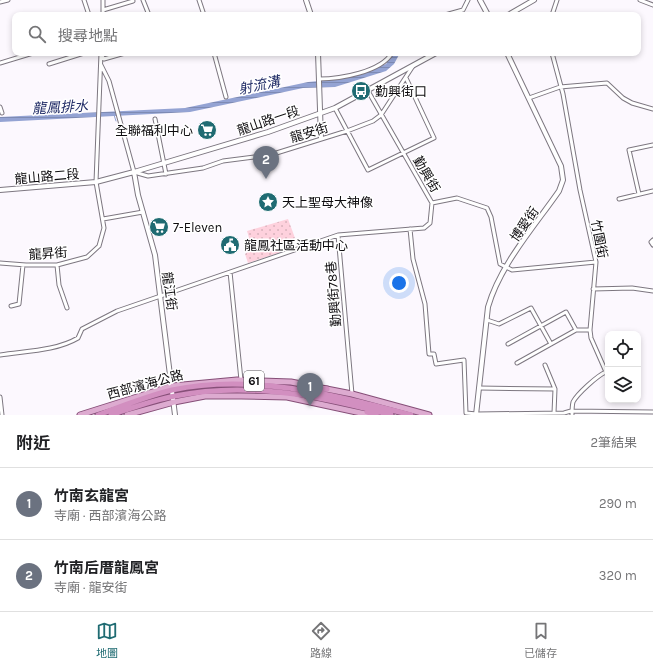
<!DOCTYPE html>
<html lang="zh-TW">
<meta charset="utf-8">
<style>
:root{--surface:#fff;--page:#f6f6f6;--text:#202124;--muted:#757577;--line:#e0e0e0;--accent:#1f6b72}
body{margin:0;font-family:Karla,"Noto Sans TC",sans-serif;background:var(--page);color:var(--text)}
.controls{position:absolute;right:12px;bottom:12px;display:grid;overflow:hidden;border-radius:8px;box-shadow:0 2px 6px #0003}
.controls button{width:36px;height:36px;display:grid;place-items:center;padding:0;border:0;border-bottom:1px solid var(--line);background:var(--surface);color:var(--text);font:20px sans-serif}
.you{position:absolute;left:399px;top:283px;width:14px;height:14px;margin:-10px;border:3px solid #fff;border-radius:50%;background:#1a73e8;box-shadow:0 0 0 6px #1a73e833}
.badge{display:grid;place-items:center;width:26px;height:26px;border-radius:50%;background:var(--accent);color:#fff;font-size:13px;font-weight:700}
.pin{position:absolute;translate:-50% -33px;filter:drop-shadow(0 1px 2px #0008)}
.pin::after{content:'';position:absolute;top:21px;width:14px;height:12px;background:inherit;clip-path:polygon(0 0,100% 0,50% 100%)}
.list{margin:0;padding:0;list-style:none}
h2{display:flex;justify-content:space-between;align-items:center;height:52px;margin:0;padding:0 16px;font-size:17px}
h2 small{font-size:13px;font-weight:400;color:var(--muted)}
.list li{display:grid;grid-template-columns:26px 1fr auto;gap:12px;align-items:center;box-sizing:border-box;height:72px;padding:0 16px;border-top:1px solid var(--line)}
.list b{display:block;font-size:15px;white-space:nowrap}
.list p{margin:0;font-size:13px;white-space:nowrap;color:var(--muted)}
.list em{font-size:13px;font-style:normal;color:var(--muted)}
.icon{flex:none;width:22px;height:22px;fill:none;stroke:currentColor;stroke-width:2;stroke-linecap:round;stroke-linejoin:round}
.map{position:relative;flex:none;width:653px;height:415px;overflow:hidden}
.search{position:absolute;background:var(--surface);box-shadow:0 2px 6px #0003;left:12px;right:12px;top:12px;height:44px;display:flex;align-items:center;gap:10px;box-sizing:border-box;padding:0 14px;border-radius:8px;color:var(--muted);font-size:15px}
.sheet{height:196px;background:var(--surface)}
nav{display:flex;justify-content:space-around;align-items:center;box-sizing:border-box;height:56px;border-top:1px solid var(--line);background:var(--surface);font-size:11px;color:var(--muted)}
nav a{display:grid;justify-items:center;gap:2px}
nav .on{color:var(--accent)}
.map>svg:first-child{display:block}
.park{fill:url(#park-dots)}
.water{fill:url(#water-rules)}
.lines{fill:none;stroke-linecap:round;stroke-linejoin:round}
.stream{stroke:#94a3d3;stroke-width:1}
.minor-casing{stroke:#7d7780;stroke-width:5}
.tertiary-casing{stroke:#7d7780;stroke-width:6}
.primary-casing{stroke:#864f78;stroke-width:7}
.trunk-casing{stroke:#864f78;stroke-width:7}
.minor{stroke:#fff;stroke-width:3}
.tertiary{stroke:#fff;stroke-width:4}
.primary{stroke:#ddabd0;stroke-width:5}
.trunk{stroke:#d28fc0;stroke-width:5}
.labels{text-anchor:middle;stroke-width:3;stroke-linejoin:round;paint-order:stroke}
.shield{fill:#fff;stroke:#565456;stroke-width:1}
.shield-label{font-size:12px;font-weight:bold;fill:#0d0b0e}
.poi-label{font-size:13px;fill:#0d0b0e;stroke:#fff;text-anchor:start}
.street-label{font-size:13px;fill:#0d0b0e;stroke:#fff}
.water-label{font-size:14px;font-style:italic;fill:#232e68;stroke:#fff}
</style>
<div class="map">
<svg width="653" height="415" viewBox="0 0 653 415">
<defs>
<pattern id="park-dots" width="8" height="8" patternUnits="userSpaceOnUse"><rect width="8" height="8" fill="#fed1dd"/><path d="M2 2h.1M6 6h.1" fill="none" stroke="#d8b2bc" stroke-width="1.8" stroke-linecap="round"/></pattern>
<pattern id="water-rules" width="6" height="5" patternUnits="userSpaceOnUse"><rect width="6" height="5" fill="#94a3d3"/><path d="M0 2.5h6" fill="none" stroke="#7e8bb4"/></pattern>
</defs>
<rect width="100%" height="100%" fill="#fcf8fe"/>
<!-- park -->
<path class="park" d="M288,219L295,238L279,245L281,252L248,263L245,254L252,248L247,231Z"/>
<!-- water -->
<path class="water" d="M393,53H400L394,64L386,71L335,87L303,88L190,112L0,122V117L185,108L308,82L342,79L380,66L386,64Z"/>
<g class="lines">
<!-- stream -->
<path class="stream" d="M114,115L116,121"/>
<defs>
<path id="minor" d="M84,0L89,15
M143,0L149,15
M199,0L204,15
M640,0L653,5
M0,2L8,0
M103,10L133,1
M103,15V0
M140,15L148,13
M445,15L463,10L468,0
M552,15L557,0
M214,53L226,97
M552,53L563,94L580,190L596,262L590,330L591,338L606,372C598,375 577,394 573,402C572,406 572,411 572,415
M101,55L104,59L125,53
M0,63L33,53
M49,64L84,53
M101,65L109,81L134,172L148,176L203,168L223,161L270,155L347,131L373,121L381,115L413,66
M319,79C340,79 381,72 392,53
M368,91L432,203
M529,98L560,87L607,83L623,98L632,103L653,109
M0,107L2,113
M335,108L368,170L434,138L406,78
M155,119L166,174
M639,194L629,150L653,145
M619,199L653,191
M432,203L457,198L487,208L491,217L500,264L512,270L596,262
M103,219L143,212
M410,229L413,259L425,304L429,354H434L436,364L464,360L466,413L477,414L564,413L571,411L653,412
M653,240L651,242L653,245
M0,263L26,265H57L87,257L99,246L104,228L96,182L101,53
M57,265L59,285L67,308
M230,272L241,380
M593,289L632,288L653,291
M11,306L19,304L23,265
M487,320L499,324L531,308L551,344
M508,344L566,312L576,330
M0,355C25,351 56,351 78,338L82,329L117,311L338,235
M517,363L576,330H590
M545,365L555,389L554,413
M479,388L555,389
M352,394L338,235L424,228L430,223L432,203
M0,397L2,415"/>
<path id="tertiary" d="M306,0L311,15
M480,0L488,15
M508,15L534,0
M318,53L321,138
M134,172L138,195L155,255L175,415
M0,190L96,182L134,172L268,132L335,108L436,53
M476,415L488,307C500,265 534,227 559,191L563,180L561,166L507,53"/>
<path id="primary" d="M80,415L172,386L237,380L291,382L352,394L429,415
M127,415L174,402L205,396H241L287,397L370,415"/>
<path id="trunk" d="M310,389H327
M367,412L376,415
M98,415C122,406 147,396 172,390C252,373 334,395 411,415
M111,415C132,408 153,400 175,396C247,381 321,396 391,415"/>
</defs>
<!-- minor casing -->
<use href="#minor" class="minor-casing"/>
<!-- tertiary casing -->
<use href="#tertiary" class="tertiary-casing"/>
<!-- primary casing -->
<use href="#primary" class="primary-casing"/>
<!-- trunk casing -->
<use href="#trunk" class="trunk-casing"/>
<!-- minor -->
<use href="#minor" class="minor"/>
<!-- tertiary -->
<use href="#tertiary" class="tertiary"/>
<!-- primary -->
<use href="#primary" class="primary"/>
<!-- trunk -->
<use href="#trunk" class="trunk"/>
</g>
<!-- icons -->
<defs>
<symbol id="bus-disc" viewBox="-11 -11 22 22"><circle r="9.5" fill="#1f6b72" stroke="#fff"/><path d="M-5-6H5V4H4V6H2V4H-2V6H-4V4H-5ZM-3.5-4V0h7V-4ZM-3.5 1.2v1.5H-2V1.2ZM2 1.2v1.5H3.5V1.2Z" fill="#fff"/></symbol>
<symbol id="supermarket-disc" viewBox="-11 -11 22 22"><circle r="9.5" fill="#1f6b72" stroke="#fff"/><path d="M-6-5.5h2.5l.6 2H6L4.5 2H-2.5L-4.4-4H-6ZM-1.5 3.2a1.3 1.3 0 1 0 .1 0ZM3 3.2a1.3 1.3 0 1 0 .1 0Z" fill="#fff"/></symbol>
<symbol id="sight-disc" viewBox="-11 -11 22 22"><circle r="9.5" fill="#1f6b72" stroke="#fff"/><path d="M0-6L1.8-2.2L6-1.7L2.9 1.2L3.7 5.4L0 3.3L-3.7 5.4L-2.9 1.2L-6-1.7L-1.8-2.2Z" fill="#fff"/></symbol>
<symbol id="civic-disc" viewBox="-11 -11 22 22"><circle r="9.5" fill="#1f6b72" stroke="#fff"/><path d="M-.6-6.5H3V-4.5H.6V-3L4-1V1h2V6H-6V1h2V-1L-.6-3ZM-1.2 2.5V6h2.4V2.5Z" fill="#fff"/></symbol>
</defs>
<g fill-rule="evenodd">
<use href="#bus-disc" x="350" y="80" width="22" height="22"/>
<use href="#supermarket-disc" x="196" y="119" width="22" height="22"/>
<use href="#sight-disc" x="257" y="191" width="22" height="22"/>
<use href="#supermarket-disc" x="148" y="216" width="22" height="22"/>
<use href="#civic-disc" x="219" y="234" width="22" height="22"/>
</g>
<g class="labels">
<!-- shield labels -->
<rect class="shield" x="244" y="371" width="20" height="20" rx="3"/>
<g class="shield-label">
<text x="254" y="385">61</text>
</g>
<!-- poi labels -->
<g class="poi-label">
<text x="375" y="96">勤興街口</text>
<text x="193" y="135" text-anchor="end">全聯福利中心</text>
<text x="282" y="207">天上聖母大神像</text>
<text x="173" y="232">7-Eleven</text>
<text x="244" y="250">龍鳳社區活動中心</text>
</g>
<!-- street labels -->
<g class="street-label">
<text transform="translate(268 120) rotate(-19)" y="5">龍山路一段</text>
<text transform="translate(309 132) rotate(-17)" y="5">龍安街</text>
<text transform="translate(427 174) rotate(59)" y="5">勤興街</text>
<text transform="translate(47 176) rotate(-5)" y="5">龍山路二段</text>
<text transform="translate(524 224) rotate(-55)" y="5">博愛街</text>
<text transform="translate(600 239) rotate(79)" y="5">竹圍街</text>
<text transform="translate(48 253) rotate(-4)" y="5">龍昇街</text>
<text transform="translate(170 291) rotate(82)" y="5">龍江街</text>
<text transform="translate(333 294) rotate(-95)" y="5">勤興街78巷</text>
<text transform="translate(145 384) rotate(-15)" y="5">西部濱海公路</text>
</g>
<!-- water labels -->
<g class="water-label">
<text transform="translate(259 85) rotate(-12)" y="5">射流溝</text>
<text transform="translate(60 107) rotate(-3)" y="5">龍鳳排水</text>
</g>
</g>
</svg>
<div class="controls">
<button><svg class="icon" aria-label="locate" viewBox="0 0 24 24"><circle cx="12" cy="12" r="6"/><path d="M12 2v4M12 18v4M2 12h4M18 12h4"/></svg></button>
<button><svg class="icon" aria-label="layers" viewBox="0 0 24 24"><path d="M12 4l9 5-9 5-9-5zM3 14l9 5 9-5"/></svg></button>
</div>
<div class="you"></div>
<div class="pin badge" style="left:310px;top:406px;background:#6b7280">1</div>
<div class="pin badge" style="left:266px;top:179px;background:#6b7280">2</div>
<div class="search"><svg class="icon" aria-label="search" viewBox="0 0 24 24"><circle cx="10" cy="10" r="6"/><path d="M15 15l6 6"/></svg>搜尋地點</div>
</div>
<section class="sheet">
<h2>附近<small>2筆結果</small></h2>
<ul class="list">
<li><span class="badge" style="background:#6b7280">1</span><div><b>竹南玄龍宮</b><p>寺廟 · 西部濱海公路</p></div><em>290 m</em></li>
<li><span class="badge" style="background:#6b7280">2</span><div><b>竹南后厝龍鳳宮</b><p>寺廟 · 龍安街</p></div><em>320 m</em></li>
</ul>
</section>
<nav>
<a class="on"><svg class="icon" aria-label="map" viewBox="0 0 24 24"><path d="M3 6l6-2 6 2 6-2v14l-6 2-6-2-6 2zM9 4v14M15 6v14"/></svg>地圖</a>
<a><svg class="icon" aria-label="directions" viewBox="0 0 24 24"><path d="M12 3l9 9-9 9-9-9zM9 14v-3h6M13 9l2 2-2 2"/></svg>路線</a>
<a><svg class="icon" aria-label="saved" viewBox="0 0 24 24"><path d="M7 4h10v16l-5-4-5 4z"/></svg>已儲存</a>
</nav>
